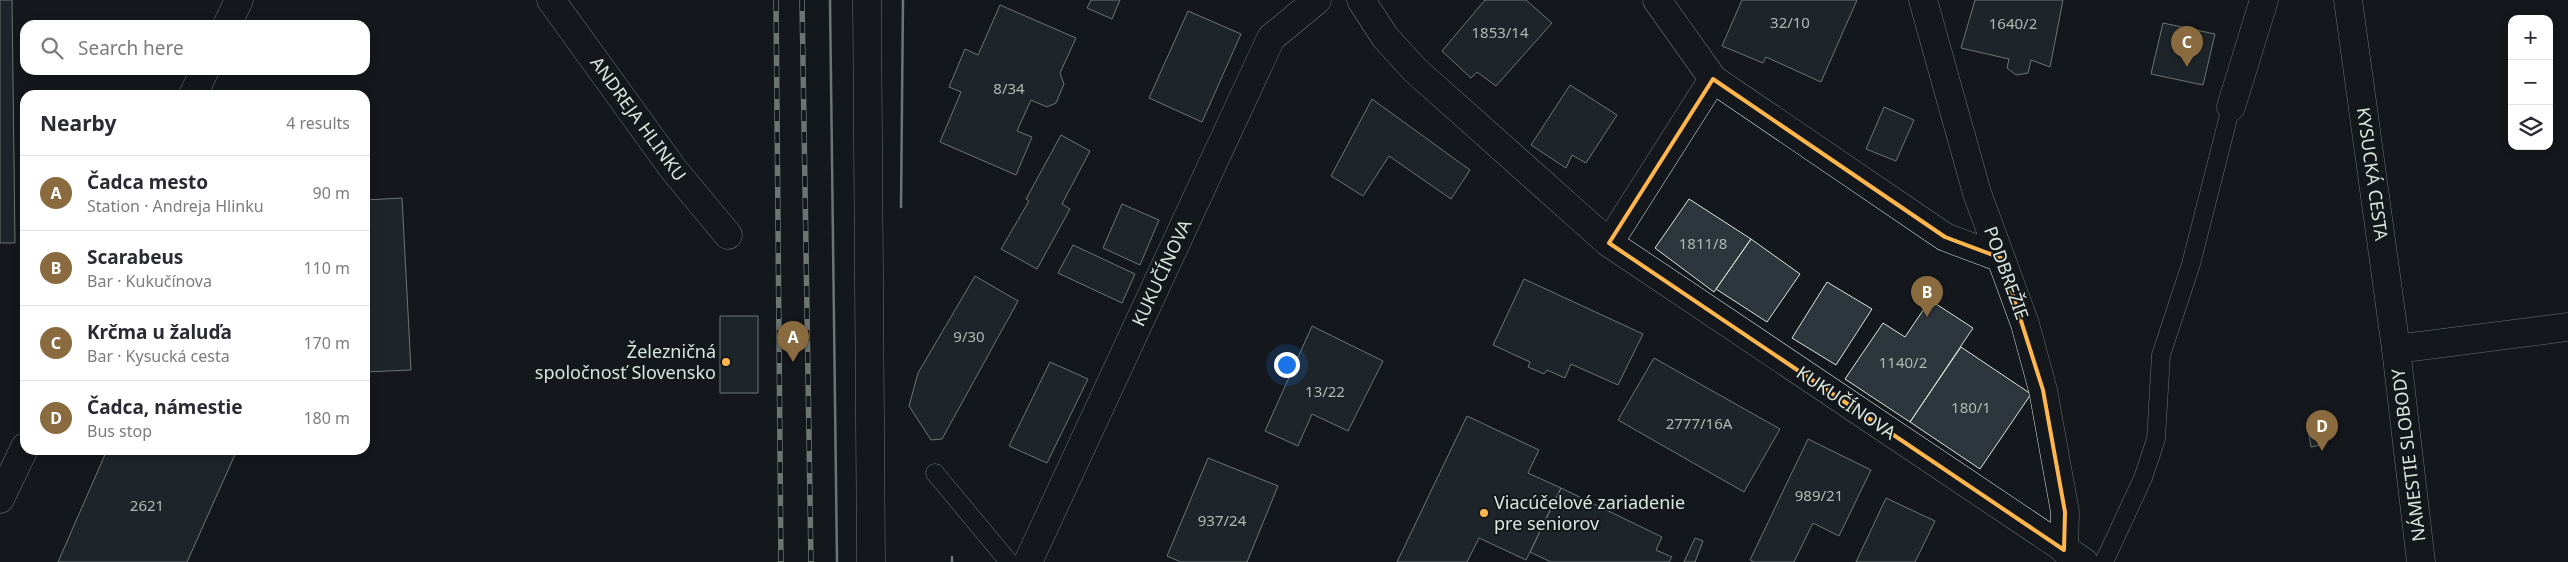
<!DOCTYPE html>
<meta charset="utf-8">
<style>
:root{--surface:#fff;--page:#f7f7f7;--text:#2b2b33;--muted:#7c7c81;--line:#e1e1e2;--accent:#8a6a3f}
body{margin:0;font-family:"Noto Sans",sans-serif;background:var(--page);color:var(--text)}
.controls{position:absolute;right:15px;top:15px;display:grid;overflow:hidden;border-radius:10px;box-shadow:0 2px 8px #0003}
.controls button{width:45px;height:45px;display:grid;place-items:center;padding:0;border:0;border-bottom:1px solid var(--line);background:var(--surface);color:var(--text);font:25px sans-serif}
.you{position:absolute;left:1286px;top:364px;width:18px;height:18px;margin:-12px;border:4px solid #fff;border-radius:50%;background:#1a73e8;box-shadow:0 0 0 8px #1a73e833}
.badge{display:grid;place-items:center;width:32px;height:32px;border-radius:50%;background:var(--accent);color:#fff;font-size:16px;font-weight:700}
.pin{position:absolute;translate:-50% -41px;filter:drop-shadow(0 1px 2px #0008)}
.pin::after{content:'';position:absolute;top:26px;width:18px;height:15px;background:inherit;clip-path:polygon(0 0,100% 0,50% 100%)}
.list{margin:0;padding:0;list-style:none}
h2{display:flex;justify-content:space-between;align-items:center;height:65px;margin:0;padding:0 20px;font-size:21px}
h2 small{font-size:16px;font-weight:400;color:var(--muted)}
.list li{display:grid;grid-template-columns:32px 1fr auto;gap:15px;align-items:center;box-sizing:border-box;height:75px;padding:0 20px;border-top:1px solid var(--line)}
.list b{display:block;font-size:19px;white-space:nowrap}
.list p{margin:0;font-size:16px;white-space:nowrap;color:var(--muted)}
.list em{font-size:16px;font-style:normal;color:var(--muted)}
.icon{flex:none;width:28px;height:28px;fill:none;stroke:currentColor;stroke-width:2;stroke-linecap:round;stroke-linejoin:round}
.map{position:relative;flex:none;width:2568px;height:562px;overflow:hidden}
.search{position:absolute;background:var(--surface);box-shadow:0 2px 8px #0003;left:20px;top:20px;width:350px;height:55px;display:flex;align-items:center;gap:12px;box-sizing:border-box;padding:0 18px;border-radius:15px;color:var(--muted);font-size:19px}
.panel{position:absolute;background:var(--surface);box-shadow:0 2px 8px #0003;left:20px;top:90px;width:350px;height:365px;border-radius:15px}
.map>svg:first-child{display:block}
.building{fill:#2c363c;stroke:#d8e6dc}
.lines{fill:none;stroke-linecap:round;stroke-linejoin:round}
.lane-casing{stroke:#d8e6dc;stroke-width:19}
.street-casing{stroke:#d8e6dc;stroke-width:29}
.primary-casing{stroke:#d8e6dc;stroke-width:29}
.lane{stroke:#14181c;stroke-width:18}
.street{stroke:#14181c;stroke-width:28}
.primary{stroke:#14181c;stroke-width:28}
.rail-casing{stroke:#d8e6dc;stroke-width:5.5}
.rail{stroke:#14181c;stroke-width:4;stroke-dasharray:11;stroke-linecap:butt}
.wall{stroke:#d8e6dc;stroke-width:2.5}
.marked{fill:none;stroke:#ffb74d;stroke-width:4;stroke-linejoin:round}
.poi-dot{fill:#ffb74d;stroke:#14181c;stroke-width:2}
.labels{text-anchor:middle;stroke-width:4;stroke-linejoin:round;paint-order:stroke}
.number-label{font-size:15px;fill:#adbab4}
.street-label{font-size:18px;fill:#d8e6dc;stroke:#14181c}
.poi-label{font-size:18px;fill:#d8e6dc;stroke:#14181c;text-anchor:end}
</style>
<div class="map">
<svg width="2568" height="562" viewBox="0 0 2568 562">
<rect width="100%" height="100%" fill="#14181c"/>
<!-- building -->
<path class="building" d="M0,0H12L15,243H0Z
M1091,0H1120L1112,19L1087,8Z
M1485,0H1526L1552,23L1496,86L1477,72L1471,78L1442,51Z
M1742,0H1857L1821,82L1766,57L1763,63L1722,46Z
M1975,0H2063L2050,67L2031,60L2028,73L2016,75L2007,68L2009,59L1961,48Z
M1000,5L1076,38L1060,73L1064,84L1056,103L1047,107L1031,100L1017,131L1032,137L1016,175L940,142L961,92L949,87L965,49L978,55Z
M1188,11L1241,34L1202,122L1149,98Z
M2163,23L2215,34L2203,85L2151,74Z
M1570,85L1617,115L1586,163L1572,155L1566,168L1531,145Z
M1372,99L1470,170L1451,199L1389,156L1363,196L1331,176Z
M1884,107L1914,120L1896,161L1866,149Z
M1061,135L1090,151L1062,204L1070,209L1037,269L1001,249L1029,201L1026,199Z
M402,198L411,370L365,372V200Z
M1689,199L1751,239L1714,292L1655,248Z
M1122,204L1159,220L1140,265L1103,248Z
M1751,239L1800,274L1767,322L1716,289Z
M1073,245L1135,274L1122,303L1058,273Z
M975,276L1018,301L942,439L931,440L909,406L918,373Z
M1524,279L1643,334L1618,385L1571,364L1565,378L1547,370L1544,374L1528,367L1530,362L1493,345Z
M1827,282L1872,309L1836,365L1792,338Z
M1930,300L1973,328L1910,422L1845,379L1883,323L1905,337Z
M720,316H758V393H720Z
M1312,326L1383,361L1348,431L1312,414L1298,446L1265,431Z
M1961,347L2031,394L1980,469L1910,422Z
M1654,358L1780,429L1744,492L1618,420Z
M1050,362L1088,379L1047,463L1009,446Z
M1467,416L1539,450L1528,473L1561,488L1530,552L1526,560L1479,538L1467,562H1397Z
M2317,420L2322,445L2311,447L2307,423Z
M1808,439L1871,470L1839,536L1813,523L1794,562H1754L1750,560Z
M107,450H237L187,562H58Z
M1208,458L1278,486L1247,562H1181L1167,556Z
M1561,488L1662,537L1656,550L1672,557L1669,562H1551L1530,552Z
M1886,498L1935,521L1915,562H1856Z
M1695,538L1703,541L1695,562H1684Z"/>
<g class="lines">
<defs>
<path id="lane" d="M935,473L1009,562
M2104,562L2143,478L2156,439L2161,355L2191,264L2231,107"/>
<path id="street" d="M551,0L674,170L728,235
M1361,0L1385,37L1415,70L1609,243L2084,562
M1657,0L1713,79L1945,237L2001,258
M1923,0L1977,193L2025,324L2043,390L2065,512L2064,550
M227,25L239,0
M193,95L205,70
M2231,107L2264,0
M1609,243L1713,79
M2396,349L2568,327
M0,499L25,447
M1028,562L1271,38L1317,0"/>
<path id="primary" d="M867,0L871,562
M2348,0L2396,349L2421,562"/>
</defs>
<!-- lane casing -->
<use href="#lane" class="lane-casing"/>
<!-- street casing -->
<use href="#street" class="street-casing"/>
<!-- primary casing -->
<use href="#primary" class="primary-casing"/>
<!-- lane -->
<use href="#lane" class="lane"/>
<!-- street -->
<use href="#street" class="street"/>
<!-- primary -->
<use href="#primary" class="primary"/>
<defs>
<path id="rail" d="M776,0L781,562
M802,0L811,562"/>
</defs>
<!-- rail casing -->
<use href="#rail" class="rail-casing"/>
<!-- rail -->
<use href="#rail" class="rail"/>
<!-- wall -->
<path class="wall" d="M830,0L837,562
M901,207L903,0
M952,562V557"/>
</g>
<!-- marked area -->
<path d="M0 0H2568V562H0ZM1713,79L1945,237L2001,258L2043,390L2065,512L2064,550L1609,243Z" fill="#14181c" fill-opacity=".55" fill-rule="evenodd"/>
<path class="marked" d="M1713,79L1945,237L2001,258L2043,390L2065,512L2064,550L1609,243Z"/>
<!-- markers -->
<g class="poi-dot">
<circle cx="726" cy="362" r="5"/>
<circle cx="1484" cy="513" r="5"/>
</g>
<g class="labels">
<!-- number labels -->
<g class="number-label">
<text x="1790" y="28">32/10</text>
<text x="2013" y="29">1640/2</text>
<text x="1500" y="38">1853/14</text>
<text x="1009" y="94">8/34</text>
<text x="1703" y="249">1811/8</text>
<text x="969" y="342">9/30</text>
<text x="1903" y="368">1140/2</text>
<text x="1325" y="397">13/22</text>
<text x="1971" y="413">180/1</text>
<text x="1699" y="429">2777/16A</text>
<text x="1819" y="501">989/21</text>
<text x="147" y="511">2621</text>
<text x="1222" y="526">937/24</text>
</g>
<!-- street labels -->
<g class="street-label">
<text transform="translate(638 119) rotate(54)" y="6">ANDREJA HLINKU</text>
<text transform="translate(2372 174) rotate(82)" y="6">KYSUCKÁ CESTA</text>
<text transform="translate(1162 273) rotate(-65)" y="6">KUKUČÍNOVA</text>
<text transform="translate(2006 273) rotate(70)" y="6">PODBREŽIE</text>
<text transform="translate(1846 403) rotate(34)" y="6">KUKUČÍNOVA</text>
<text transform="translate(2409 455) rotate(-97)" y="6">NÁMESTIE SLOBODY</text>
</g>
<!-- poi labels -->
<g class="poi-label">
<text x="716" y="358">Železničná<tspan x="716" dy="21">spoločnosť Slovensko</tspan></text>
<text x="1494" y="509" text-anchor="start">Viacúčelové zariadenie<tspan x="1494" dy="21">pre seniorov</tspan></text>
</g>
</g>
</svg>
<div class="controls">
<button>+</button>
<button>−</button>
<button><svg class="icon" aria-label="layers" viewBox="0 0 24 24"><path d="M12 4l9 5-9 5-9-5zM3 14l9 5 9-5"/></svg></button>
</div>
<div class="you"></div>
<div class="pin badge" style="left:793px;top:362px">A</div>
<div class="pin badge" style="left:1927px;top:317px">B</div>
<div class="pin badge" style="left:2187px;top:67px">C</div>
<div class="pin badge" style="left:2322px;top:451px">D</div>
<div class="search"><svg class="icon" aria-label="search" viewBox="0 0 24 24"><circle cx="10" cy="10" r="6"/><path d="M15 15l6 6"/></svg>Search here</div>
<section class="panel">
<h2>Nearby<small>4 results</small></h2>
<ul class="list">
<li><span class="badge">A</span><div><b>Čadca mesto</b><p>Station · Andreja Hlinku</p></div><em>90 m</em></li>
<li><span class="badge">B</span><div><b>Scarabeus</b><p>Bar · Kukučínova</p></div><em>110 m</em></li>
<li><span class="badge">C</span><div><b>Krčma u žaluďa</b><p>Bar · Kysucká cesta</p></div><em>170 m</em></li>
<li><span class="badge">D</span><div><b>Čadca, námestie</b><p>Bus stop</p></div><em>180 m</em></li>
</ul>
</section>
</div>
